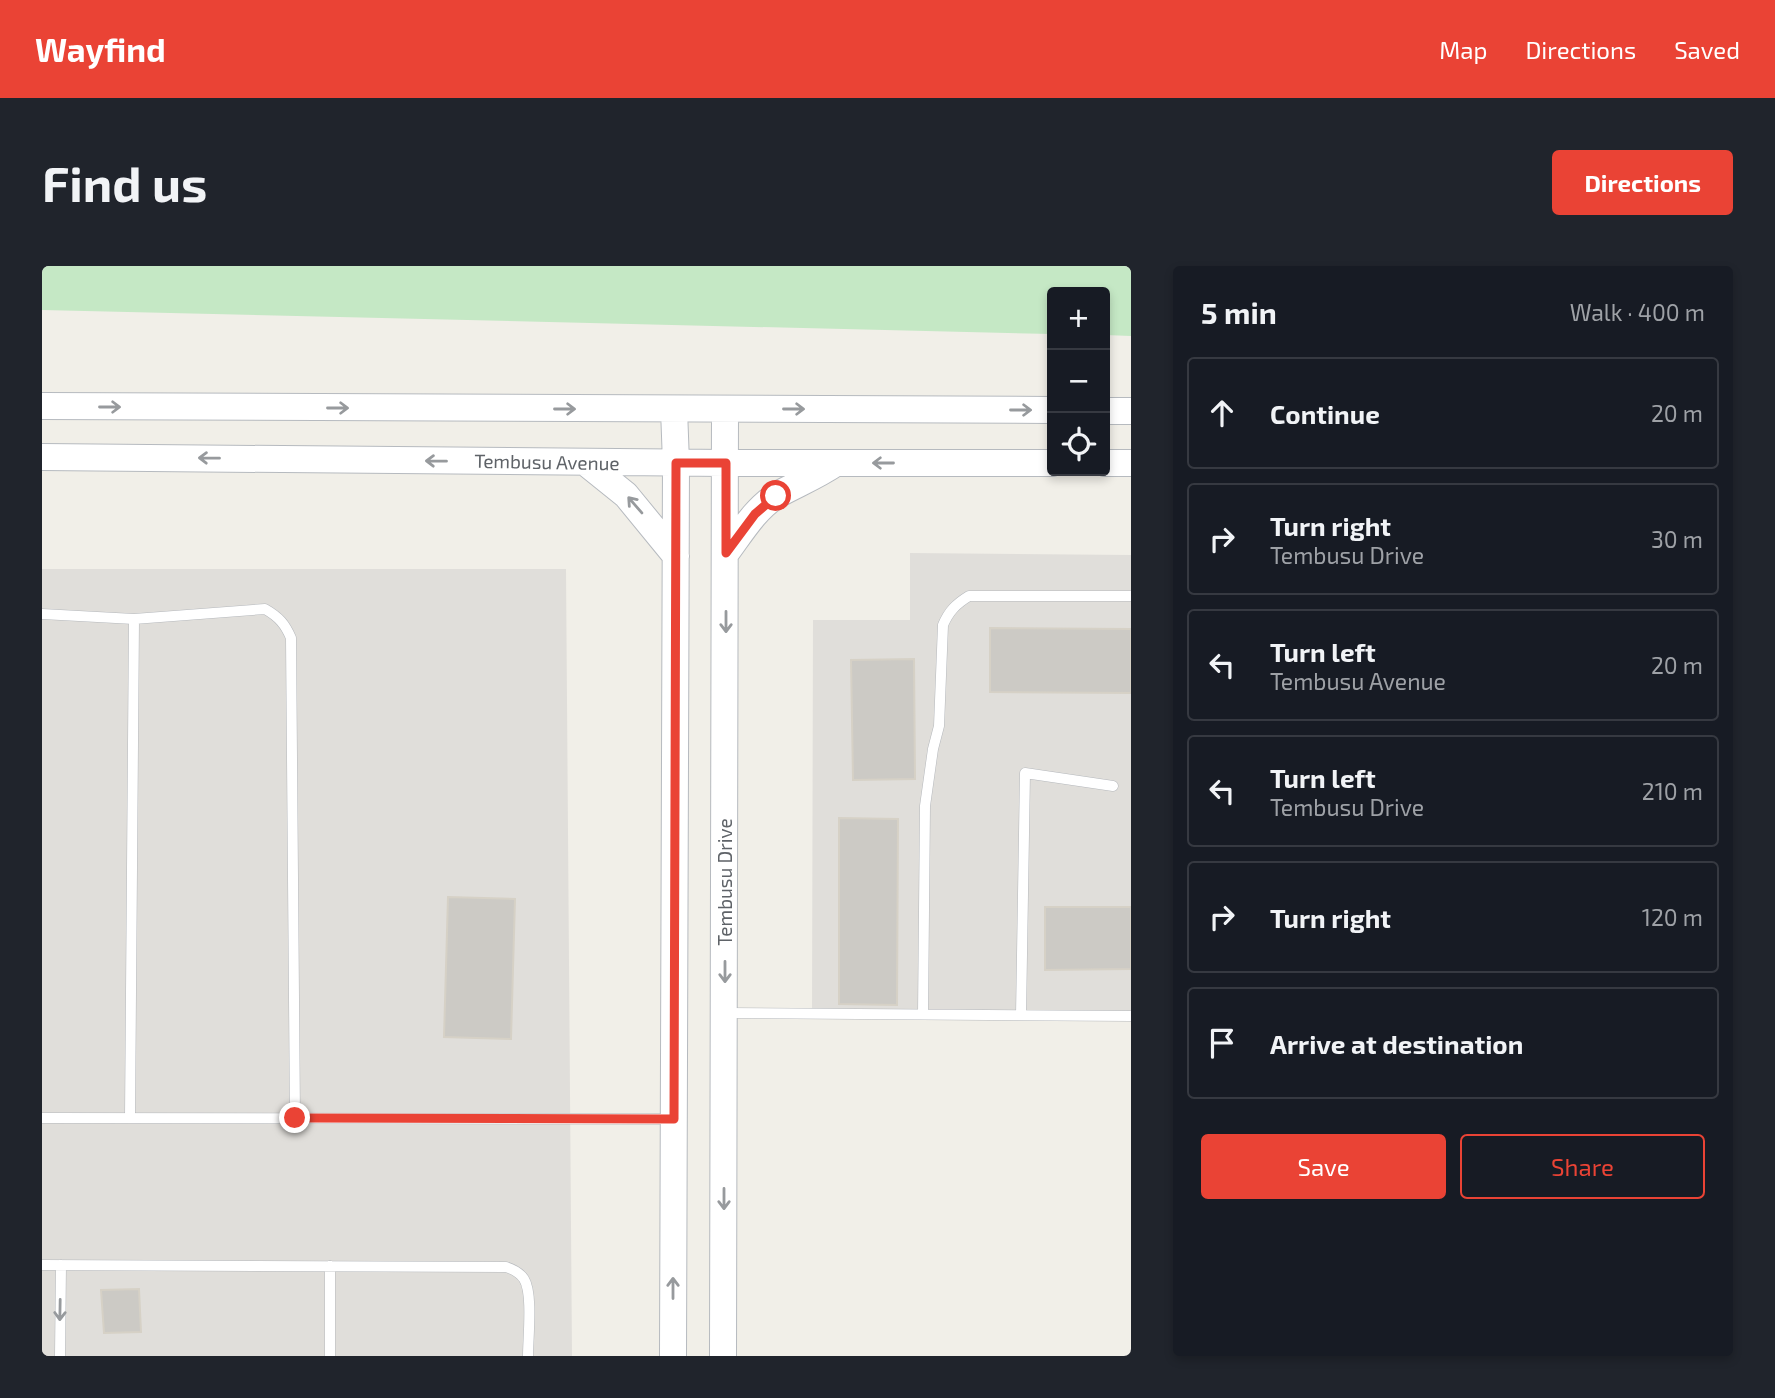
<!DOCTYPE html>
<meta charset="utf-8">
<style>
:root{--surface:#171b24;--page:#20242c;--text:#f1f3f6;--muted:#9ea1a6;--line:#363941;--accent:#ea4335}
body{margin:0;font-family:"Exo 2",sans-serif;background:var(--page);color:var(--text)}
.controls{position:absolute;right:21px;top:21px;display:grid;overflow:hidden;border-radius:7px;box-shadow:0 4px 10px #0003}
.controls button{width:63px;height:63px;display:grid;place-items:center;padding:0;border:0;border-bottom:2px solid var(--line);background:var(--surface);color:var(--text);font:35px sans-serif}
.stop{position:absolute;width:21px;height:21px;margin:-16px;border:5px solid #ea4335;border-radius:50%;background:#fff}
.stop.end{background:#ea4335;border-color:#fff;box-shadow:0 2px 7px #0008}
.list{margin:0;padding:0;list-style:none}
h2{display:flex;justify-content:space-between;align-items:center;height:91px;margin:0;padding:0 28px;font-size:30px}
h2 small{font-size:23px;font-weight:400;color:var(--muted)}
.list li{display:grid;grid-template-columns:46px 1fr auto;gap:21px;align-items:center;box-sizing:border-box;height:112px;margin:0 14px 14px;padding:0 14px;border:2px solid var(--line);border-radius:7px}
.list b{display:block;font-size:26px;white-space:nowrap}
.list p{margin:0;font-size:23px;white-space:nowrap;color:var(--muted)}
.list em{font-size:23px;font-style:normal;color:var(--muted)}
.actions{display:flex;gap:14px;padding:21px 28px}
.actions a{flex:1;padding:16px 0;border:2px solid var(--accent);border-radius:7px;text-align:center;font-size:24px;color:var(--accent)}
.actions .main{background:var(--accent);color:#fff}
.icon{flex:none;width:38px;height:38px;fill:none;stroke:currentColor;stroke-width:2;stroke-linecap:round;stroke-linejoin:round}
.map{position:relative;flex:none;width:1089px;height:1090px;overflow:hidden;border-radius:7px}
header{display:flex;align-items:center;gap:42px;box-sizing:border-box;height:98px;padding:0 35px;background:var(--accent);color:#fff}
header strong{font-size:33px}
nav{display:flex;gap:38px;margin-inline-start:auto;font-size:24px}
.intro{display:flex;align-items:center;justify-content:space-between;box-sizing:border-box;height:168px;padding:0 42px}
h1{margin:0;font-size:49px}
.button{padding:18px 32px;border-radius:7px;background:var(--accent);color:#fff;font-size:24px;font-weight:700}
main{display:flex;gap:42px;padding:0 42px}
aside{flex:1;background:var(--surface);border-radius:7px;box-shadow:0 4px 10px #0003}
.map>svg:first-child{display:block}
.industrial{fill:#e0deda}
.green{fill:#c5e8c5}
.building{fill:#cccac5;stroke:#d6d1c6;stroke-width:2}
.lines{fill:none;stroke-linecap:round;stroke-linejoin:round}
.lane-casing{stroke:#b5b8bc;stroke-width:11}
.secondary-casing{stroke:#b6babf;stroke-width:28}
.lane{stroke:#fff;stroke-width:10}
.secondary{stroke:#fff;stroke-width:26}
.oneway{stroke:#979a9d}
.route{stroke:#ea4335;stroke-width:9}
.labels{text-anchor:middle;stroke-width:7;stroke-linejoin:round;paint-order:stroke}
.street-label{font-size:19px;fill:#5f6368;stroke:#fff}
</style>
<header>
<strong>Wayfind</strong>
<nav><a>Map</a><a>Directions</a><a>Saved</a></nav>
</header>
<div class="intro"><h1>Find us</h1><a class="button">Directions</a></div>
<main>
<div class="map">
<svg width="1089" height="1090" viewBox="0 0 1089 1090">
<rect width="100%" height="100%" fill="#f1efe8"/>
<!-- industrial -->
<path class="industrial" d="M868,287L1089,289V750L770,747L771,354H868Z
M0,303H524L530,1090H0Z"/>
<!-- green -->
<path class="green" d="M0,0H1089V70L1063,69V26H1010V68L0,44Z"/>
<!-- building -->
<path class="building" d="M948,362L1089,363V427L948,426Z
M872,393L873,513L811,514L809,394Z
M797,552L856,553L855,739L797,738Z
M406,631L473,633L469,773L402,771Z
M1003,641H1089V703L1003,704Z
M97,1023L99,1066L62,1067L59,1024Z"/>
<g class="lines">
<defs>
<path id="lane" d="M0,348L92,353L223,343C237,351 243,358 249,372L253,852
M684,747L1089,750
M881,748L883,540L891,483L897,460L901,359C907,345 914,338 927,330H1089
M979,749L983,507L1071,520
M0,852L629,853
M88,852L92,353
M0,999L464,1001C470,1003 478,1007 482,1013C491,1027 486,1072 486,1090
M18,1090L19,999
M288,1090V1000"/>
<path id="secondary" d="M0,140L1010,144
M1063,145H1089
M0,191L684,197H1010
M543,196L584,229L634,290
M1063,197H1089
M684,287C699,267 713,243 735,229C755,218 775,210 794,197
M631,1090L634,197L632,143
M681,1090L683,143"/>
</defs>
<!-- lane casing -->
<use href="#lane" class="lane-casing"/>
<!-- secondary casing -->
<use href="#secondary" class="secondary-casing"/>
<!-- lane -->
<use href="#lane" class="lane"/>
<!-- secondary -->
<use href="#secondary" class="secondary"/>
</g>
<!-- one-way arrows -->
<defs><path id="oneway-shaft" d="M-6 0H5M1.5-3L5.5 0L1.5 3" fill="none" stroke-width="1.6" stroke-linecap="round" stroke-linejoin="round" transform="scale(1.75)"/></defs>
<g class="oneway">
<use href="#oneway-shaft" transform="translate(68 141)"/>
<use href="#oneway-shaft" transform="translate(296 142)"/>
<use href="#oneway-shaft" transform="translate(523 143)"/>
<use href="#oneway-shaft" transform="translate(752 143)"/>
<use href="#oneway-shaft" transform="translate(979 144)"/>
<use href="#oneway-shaft" transform="translate(167 192) rotate(-179)"/>
<use href="#oneway-shaft" transform="translate(394 195) rotate(-179)"/>
<use href="#oneway-shaft" transform="translate(841 197) rotate(180)"/>
<use href="#oneway-shaft" transform="translate(593 239) rotate(-131)"/>
<use href="#oneway-shaft" transform="translate(684 356) rotate(90)"/>
<use href="#oneway-shaft" transform="translate(683 706) rotate(90)"/>
<use href="#oneway-shaft" transform="translate(682 933) rotate(90)"/>
<use href="#oneway-shaft" transform="translate(631 1022) rotate(-90)"/>
<use href="#oneway-shaft" transform="translate(18 1044) rotate(91)"/>
</g>
<g class="lines">
<!-- route -->
<path class="route" d="M253,852L632,853L634,197H684V287L713,248L734,230"/>
</g>
<g class="labels">
<!-- street labels -->
<g class="street-label">
<text transform="translate(505 196) rotate(1)" y="7">Tembusu Avenue</text>
<text transform="translate(683 616) rotate(-90)" y="7">Tembusu Drive</text>
</g>
</g>
</svg>
<div class="controls">
<button>+</button>
<button>−</button>
<button><svg class="icon" aria-label="locate" viewBox="0 0 24 24"><circle cx="12" cy="12" r="6"/><path d="M12 2v4M12 18v4M2 12h4M18 12h4"/></svg></button>
</div>
<div class="stop" style="left:734px;top:230px"></div>
<div class="stop end" style="left:253px;top:852px"></div>
</div>
<aside>
<h2>5 min<small>Walk · 400 m</small></h2>
<ul class="list">
<li><svg class="icon" aria-label="ahead" viewBox="0 0 24 24"><path d="M12 20V5M6 11l6-6 6 6"/></svg><div><b>Continue</b></div><em>20 m</em></li>
<li><svg class="icon" aria-label="right" viewBox="0 0 24 24"><path d="M7 20v-9h11M14 6l5 5-5 5"/></svg><div><b>Turn right</b><p>Tembusu Drive</p></div><em>30 m</em></li>
<li><svg class="icon" aria-label="left" viewBox="0 0 24 24"><path d="M17 20v-9H6M10 6l-5 5 5 5"/></svg><div><b>Turn left</b><p>Tembusu Avenue</p></div><em>20 m</em></li>
<li><svg class="icon" aria-label="left" viewBox="0 0 24 24"><path d="M17 20v-9H6M10 6l-5 5 5 5"/></svg><div><b>Turn left</b><p>Tembusu Drive</p></div><em>210 m</em></li>
<li><svg class="icon" aria-label="right" viewBox="0 0 24 24"><path d="M7 20v-9h11M14 6l5 5-5 5"/></svg><div><b>Turn right</b></div><em>120 m</em></li>
<li><svg class="icon" aria-label="arrive" viewBox="0 0 24 24"><path d="M6 21V4h12l-3 4 3 4H6"/></svg><div><b>Arrive at destination</b></div></li>
</ul>
<div class="actions"><a class="main">Save</a><a>Share</a></div>
</aside>
</main>
